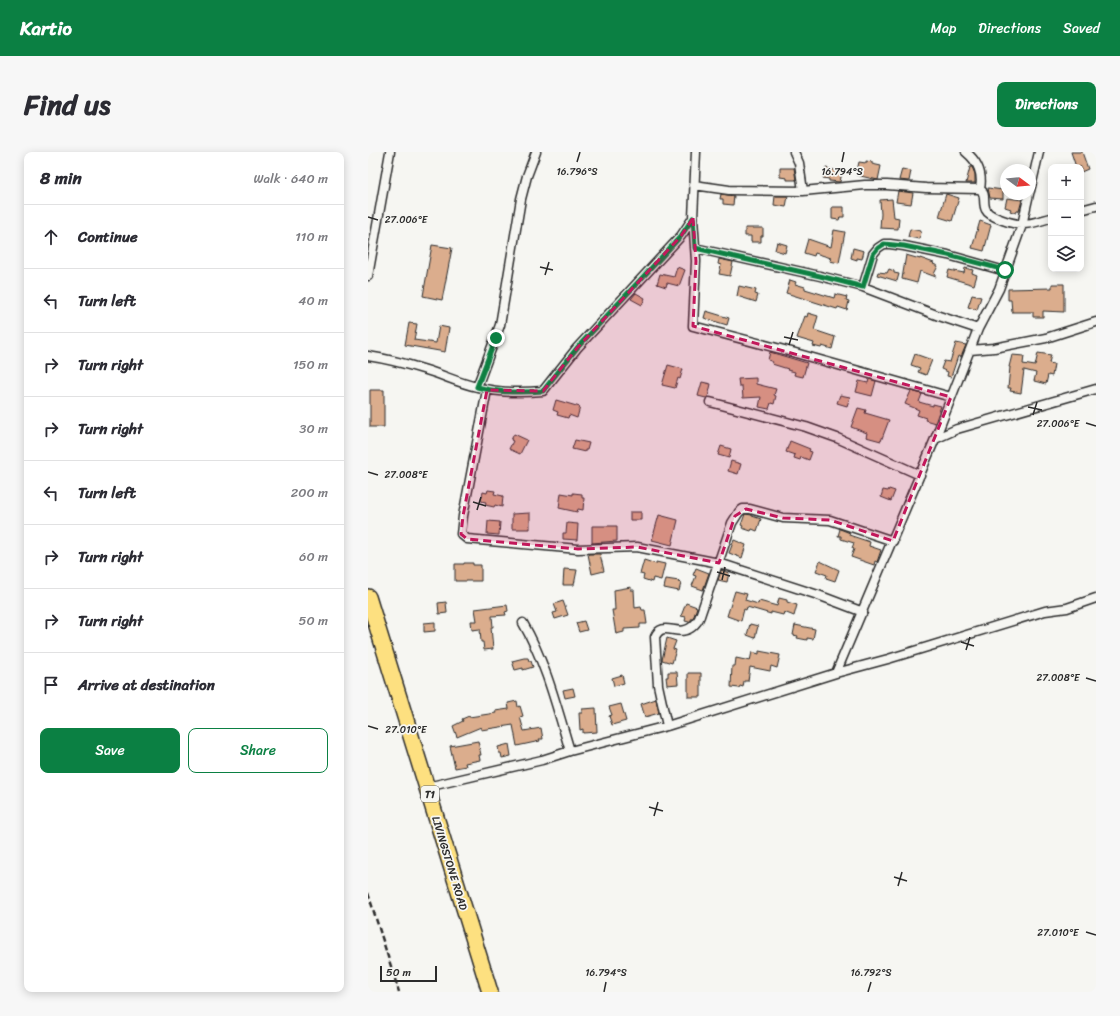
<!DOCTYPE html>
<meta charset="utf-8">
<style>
:root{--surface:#fff;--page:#f7f7f7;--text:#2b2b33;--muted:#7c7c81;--line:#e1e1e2;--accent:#0b8043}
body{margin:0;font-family:Sriracha,sans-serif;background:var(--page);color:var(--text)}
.controls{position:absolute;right:12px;top:12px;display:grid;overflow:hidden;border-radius:8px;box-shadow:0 2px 10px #0003}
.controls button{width:36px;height:36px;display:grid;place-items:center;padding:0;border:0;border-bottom:1px solid var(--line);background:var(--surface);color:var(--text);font:20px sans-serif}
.compass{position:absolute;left:632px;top:12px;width:36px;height:36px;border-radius:50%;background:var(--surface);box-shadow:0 2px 10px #0003;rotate:106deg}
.scale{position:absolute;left:12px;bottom:10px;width:57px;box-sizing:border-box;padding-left:4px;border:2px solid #2b2b2b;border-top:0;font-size:11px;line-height:14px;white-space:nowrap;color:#2b2b2b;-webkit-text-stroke:3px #f6f6f2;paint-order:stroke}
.stop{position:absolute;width:12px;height:12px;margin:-9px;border:3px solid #0b8043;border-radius:50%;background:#fff}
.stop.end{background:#0b8043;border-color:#fff;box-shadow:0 1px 4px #0008}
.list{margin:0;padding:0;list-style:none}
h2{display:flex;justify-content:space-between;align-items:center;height:52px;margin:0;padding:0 16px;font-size:17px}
h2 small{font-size:13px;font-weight:400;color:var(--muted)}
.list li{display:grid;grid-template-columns:26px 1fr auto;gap:12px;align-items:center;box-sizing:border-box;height:64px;padding:0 16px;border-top:1px solid var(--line)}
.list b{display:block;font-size:15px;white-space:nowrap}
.list em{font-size:13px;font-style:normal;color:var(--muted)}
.actions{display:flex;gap:8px;padding:12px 16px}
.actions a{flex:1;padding:9px 0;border:1px solid var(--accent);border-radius:8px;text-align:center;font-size:14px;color:var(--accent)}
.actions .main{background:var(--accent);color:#fff}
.icon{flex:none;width:22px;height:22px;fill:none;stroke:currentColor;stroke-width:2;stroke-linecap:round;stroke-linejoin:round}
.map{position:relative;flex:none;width:728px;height:840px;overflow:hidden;border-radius:8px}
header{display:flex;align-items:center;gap:24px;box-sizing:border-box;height:56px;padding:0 20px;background:var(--accent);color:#fff}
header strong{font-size:19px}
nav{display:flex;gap:22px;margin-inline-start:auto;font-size:14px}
.intro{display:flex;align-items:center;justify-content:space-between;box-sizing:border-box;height:96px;padding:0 24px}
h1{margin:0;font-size:28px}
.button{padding:10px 18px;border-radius:8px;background:var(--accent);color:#fff;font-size:14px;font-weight:700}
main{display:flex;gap:24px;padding:0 24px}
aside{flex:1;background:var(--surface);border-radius:8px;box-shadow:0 2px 10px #0003}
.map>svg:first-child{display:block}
.building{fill:#dbad8d;stroke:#2b2b2b}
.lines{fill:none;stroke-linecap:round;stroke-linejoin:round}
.street-casing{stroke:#2b2b2b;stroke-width:11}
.highway-casing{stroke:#2b2b2b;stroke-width:18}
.street{stroke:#f6f6f2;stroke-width:8}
.highway{stroke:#fde080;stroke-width:15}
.rail{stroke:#2b2b2b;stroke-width:2.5;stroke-dasharray:6 3;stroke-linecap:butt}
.route{stroke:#0b8043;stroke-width:5}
.marked{fill:#c2185b;fill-opacity:0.2;stroke:#c2185b;stroke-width:3;stroke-dasharray:8 5;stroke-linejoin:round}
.ticks{fill:none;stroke:#2b2b2b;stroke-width:1.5}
.labels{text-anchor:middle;stroke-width:3.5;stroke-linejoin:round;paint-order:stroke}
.shield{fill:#f6f6f2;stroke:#686867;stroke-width:1}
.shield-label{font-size:10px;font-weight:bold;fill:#2b2b2b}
.street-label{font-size:11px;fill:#2b2b2b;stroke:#f6f6f2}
.ticks-label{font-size:10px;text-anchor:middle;fill:#2b2b2b;stroke:#f6f6f2;stroke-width:3.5;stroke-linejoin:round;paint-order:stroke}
</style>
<header>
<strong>Kartio</strong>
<nav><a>Map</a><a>Directions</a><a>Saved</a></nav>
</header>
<div class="intro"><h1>Find us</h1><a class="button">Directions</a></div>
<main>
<aside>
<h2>8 min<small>Walk · 640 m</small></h2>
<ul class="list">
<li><svg class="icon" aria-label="ahead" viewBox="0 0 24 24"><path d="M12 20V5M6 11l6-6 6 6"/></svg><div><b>Continue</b></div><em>110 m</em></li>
<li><svg class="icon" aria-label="left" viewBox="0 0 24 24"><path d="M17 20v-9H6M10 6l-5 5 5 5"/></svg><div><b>Turn left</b></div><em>40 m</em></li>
<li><svg class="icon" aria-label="right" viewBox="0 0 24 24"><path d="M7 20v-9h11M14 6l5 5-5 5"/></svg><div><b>Turn right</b></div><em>150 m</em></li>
<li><svg class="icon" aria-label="right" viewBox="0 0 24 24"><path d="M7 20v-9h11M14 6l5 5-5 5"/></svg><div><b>Turn right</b></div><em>30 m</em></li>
<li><svg class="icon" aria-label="left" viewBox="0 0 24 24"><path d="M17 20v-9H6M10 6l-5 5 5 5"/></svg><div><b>Turn left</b></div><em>200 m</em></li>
<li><svg class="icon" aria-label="right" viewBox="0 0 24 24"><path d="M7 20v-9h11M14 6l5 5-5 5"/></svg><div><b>Turn right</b></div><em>60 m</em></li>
<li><svg class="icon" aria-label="right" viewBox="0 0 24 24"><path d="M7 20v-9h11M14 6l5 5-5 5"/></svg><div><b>Turn right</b></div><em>50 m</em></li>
<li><svg class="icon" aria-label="arrive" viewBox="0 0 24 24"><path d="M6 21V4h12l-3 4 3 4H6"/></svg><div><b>Arrive at destination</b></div></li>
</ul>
<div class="actions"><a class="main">Save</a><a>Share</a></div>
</aside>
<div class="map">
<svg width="728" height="840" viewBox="0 0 728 840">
<rect width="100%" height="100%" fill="#f6f6f2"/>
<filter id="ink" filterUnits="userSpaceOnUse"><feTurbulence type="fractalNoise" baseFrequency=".025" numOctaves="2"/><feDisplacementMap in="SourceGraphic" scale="8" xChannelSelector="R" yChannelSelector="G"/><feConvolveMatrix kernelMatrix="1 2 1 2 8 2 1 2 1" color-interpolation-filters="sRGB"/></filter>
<g filter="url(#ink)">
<!-- building -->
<path class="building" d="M703,0H714L720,17L713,20V15H708Z
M498,9L504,10V12L513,14L510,28L488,23L491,10L498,11Z
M602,15H604L607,22V31H598Z
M412,16H426L428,28H419V26L412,25Z
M458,16L474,20L472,30L461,29V27L455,26Z
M534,17L543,19L541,29L531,28Z
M620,36L635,38V47L622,46Z
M530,39L545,41L543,52L528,50Z
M353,42L366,44L365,53L355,52V47H352Z
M578,42L591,46L584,69L571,65Z
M407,44H420L418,55L406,53Z
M639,46L654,48L651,59H649L648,61L642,59L643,57L637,55Z
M524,47L526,65L531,66L530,77L512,76L513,62L512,48Z
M464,55H476V65H472L471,68L464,67Z
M612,69L623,73L616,99L604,96Z
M377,76H395V84H393V90H383V84H377Z
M542,77L553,79L552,87L540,85Z
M466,78L477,80L471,111L462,109L463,106L447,101L446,104L436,101L440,87L463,95Z
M409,90L419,93L417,101L407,98Z
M64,93L84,96L74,148L55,144Z
M485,96L496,99L494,107L489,106V108L483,106Z
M538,103L552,107V106L566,111L565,112L570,114L566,122L568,125L552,119L549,131L534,127Z
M351,107L365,110L362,124L351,122L353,113L350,112Z
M309,115L317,118L311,134L299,131L298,135L289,132L292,122L306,125Z
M597,116L605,118L604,121L609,123L606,133L579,125L581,118L596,121Z
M521,117L526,119V121L531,122L529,129L509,123L510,120L519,121Z
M422,128L428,130L427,132L437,135V137L466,146L467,142L479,145L478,148L481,149L479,158L470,155L469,157L418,141Z
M684,132H696V160L675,159V165H665V160H644L643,148H640V137L684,136Z
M371,134L388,138L387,142L390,143L388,150L369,144Z
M268,141L277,146L274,153L263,147Z
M604,143L613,145L609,158L600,155Z
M338,159L361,166L359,173L336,166Z
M440,161L450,164L446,178L467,185L464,197L454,194L453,196L445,194L446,191L429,186L437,164L439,165Z
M41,171L49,172L46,188L68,191L71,174L81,176L77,200L37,193Z
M588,191L598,193L593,205L590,204L583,225L579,224L580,220L573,217L576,209L582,210Z
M402,200L439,211L435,225L426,223L427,220L419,218L420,217L404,212L405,210L400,208Z
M670,201L683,203L681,211L686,212L684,224L680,223L678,232L666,229L668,221L656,218L653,241L642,239L643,236H640L642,215H641L644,203L656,204L655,212L667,214Z
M547,202L564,208L558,223L550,220L552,216L543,213Z
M300,213L315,217L312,227L310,226L307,236L294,233Z
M388,226V232L408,237L406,243L408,244L406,252L403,251L401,257L391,255L393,245L375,246L374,234H371L370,227Z
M501,227L508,229L504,244L488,240L491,229L500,231Z
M334,230L343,232L340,245L338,246L330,244Z
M2,238H16V275H2Z
M543,239L554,242L551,250L565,254V252L573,254L567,271L557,268L558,266L549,263L551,258L537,252Z
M472,243L482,245L479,254L469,251Z
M188,248L212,255L209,266L201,263L200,266L189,263L190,260L185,258Z
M490,256L498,258L497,261L521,268L513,289L498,285L499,281L483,275Z
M146,282L159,288L152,302L141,297L145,289L143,288Z
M207,288L221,291L219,298H217V300L204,297Z
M422,289L442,297L441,299L444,300L441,308L433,305L432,308L426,306L427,303L418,300Z
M353,294L363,297L361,306L350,303Z
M363,309L373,312L370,322L360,319Z
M521,337L527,339L523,349L513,345L515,338L520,339Z
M120,338L127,339L126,342L135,344L134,355L127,353L126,355L117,353L118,350L113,349L115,340L119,341Z
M193,341L205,343V341L214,342V346H216L215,358L210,357L209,360L191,356Z
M262,360H273V368H262Z
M162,361V377H144V362Z
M377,362L384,363V364L393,367L389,379L384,377L383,379L374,376L375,374L373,373Z
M291,363L310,368L304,393L284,388Z
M120,369L132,370L131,383L119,382Z
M199,371L210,372L209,388L195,387V381H198Z
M224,374H249V389L224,391Z
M472,377L482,381L481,383L502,390L501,394L513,398L509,410L507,409L506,413L483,405L486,397L484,396L486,391L473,387V384H470Z
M366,388L378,393L374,406L361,401Z
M220,402H232L236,419L224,422Z
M276,408L288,412V410L297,412L293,428L285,426L284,430L275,427L276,423L272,422Z
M452,409L471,418L467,429L458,426L459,423L448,419Z
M96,411H105V413H113V429H87V412H96Z
M328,416L341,421L335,438L324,434L328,424L325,423Z
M196,417L209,418L206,433H195Z
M353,418L361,421L359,430L350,428Z
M298,427L311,429L310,430L313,431L311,439L296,436Z
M263,435V438H266L267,456L273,455L274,458H277L279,472H272V476L256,477V480L248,482L244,458H247L246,438Z
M367,439L379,442L377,448L390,452L391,449L409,454L411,446L419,448V450L429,453L426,464L416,460L415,463L403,460V462L379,455L378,458L376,457L373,469L359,464Z
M195,449L200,463L187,467L185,461L189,460L186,452Z
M78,450L79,461L71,462L70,451Z
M318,451L329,455L326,464L321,470L317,469L318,465L313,464Z
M139,453L140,459L137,460L138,463L124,464L125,475H123L125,497L116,498L115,490H113L112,477L104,478L103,469H109L107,457Z
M216,469L219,478L211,480L208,471Z
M67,470V479L56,480V471Z
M382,472L390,474L387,486L379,483Z
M427,473L447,477L445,487L439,486V488L429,486L430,484L425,483Z
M299,486L308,489L305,497L308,498L304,511L294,508Z
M391,499L412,503L409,516L403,514L402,519L382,515L380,529H376L375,535L372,534L371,536L363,535L364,514H367L368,506L382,509L384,500L391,502Z
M156,506H160L161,509H163L165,515L155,518V516L147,518L144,509Z
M300,520H309L310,532L299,533L298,525H300Z
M320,521H333V545H320Z
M254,523L256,531L246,534L244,526Z
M205,536L207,544L197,546L195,538Z
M288,547L291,561L277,565L273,552Z
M149,549L150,555L152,554L155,564L152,565L156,579L173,576L175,587H171L172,589L149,594L145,573L113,578V575L89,585L85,574L95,569L94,567L101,564V565L128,561L127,559L141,557L140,551Z
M253,552L258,569L244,573L241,564L244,563L241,555Z
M228,556L229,580L215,581V577L212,578L211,561H214V557Z
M110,589L113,603H111L112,608L97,611L98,614L87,616L82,594Z
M141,592L143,604L134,606L133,601H131L130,595Z"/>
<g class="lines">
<defs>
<path id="street" d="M426,0L431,11L435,39
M598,0C610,10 615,21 612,37
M326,33L361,38L435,39L497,33H519L558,36L612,37C619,42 614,51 618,58C621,65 647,73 655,72C664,72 674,68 683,66
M662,39L671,0
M713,58L728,54
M325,66L328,109L325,174L424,200L583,245
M327,96L452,124L495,135L571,164L610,177
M0,124L22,0
M495,135L505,102L510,96L516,92H522L536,94L580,103L637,119
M602,198L626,196L678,186L728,170
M0,204C20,207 39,212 58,218C75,223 91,231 109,235L132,173L153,47L159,24L168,0
M109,235C131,241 153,241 175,239L209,196L313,84L325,66L328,0
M119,238L95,364L93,382L99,387L210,397L269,395L351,411L450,443L495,460
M342,250L438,275L469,286L552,323
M567,287L589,277L728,237
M155,471C178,511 189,556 202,599
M468,521L520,507L677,459L699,456L728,446
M299,574L290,533L287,485C295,466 312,489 327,472C330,469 332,465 333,461L364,371L371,360L375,357H382L415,366L462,368L525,389
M59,635L174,608L202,599L299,574L468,521L567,287L610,177L631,137L654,73L661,42"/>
<path id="highway" d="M0,445L122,840"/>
</defs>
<!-- street casing -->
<use href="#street" class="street-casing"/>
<!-- highway casing -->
<use href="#highway" class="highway-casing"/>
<!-- street -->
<use href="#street" class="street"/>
<!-- highway -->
<use href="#highway" class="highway"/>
<!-- rail -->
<path class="rail" d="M0,741L31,840"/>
</g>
</g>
<g class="lines" filter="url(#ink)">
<!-- route -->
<path class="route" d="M128,186L109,235C131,241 153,241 175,239L209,196L313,84L325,66L327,96L452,124L495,135L505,102L510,96L516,92L536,94L580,103L637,118"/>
</g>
<!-- marked area -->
<path class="marked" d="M325,66L328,109L325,174L583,245L525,389L462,368L415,366L378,357L367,364L351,411L269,395L210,397L99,387L93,382L95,364L119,238L175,239L209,196L313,84Z"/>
<!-- ticks -->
<path class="ticks" d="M209,10L212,0M474,10L476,0M0,65L10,68M172,115L185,118M177,123L181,110M416,185L430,188M421,193L425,180M660,255L674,258M665,263L669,250M718,271L728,274M0,320L10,323M105,350L118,354M109,358L113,345M349,420L362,424M354,428L357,415M593,490L606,494M598,498L602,485M718,526L728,529M0,574L10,577M281,655L295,659M286,664L290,650M526,725L539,729M530,734L534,720M718,780L728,783M236,840L238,830M500,840L503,830"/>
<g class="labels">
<!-- shield labels -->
<rect class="shield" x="53" y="634" width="18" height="16" rx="3"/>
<g class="shield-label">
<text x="62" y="646">T1</text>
</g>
<!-- street labels -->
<g class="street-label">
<text transform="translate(82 711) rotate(73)" y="4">LIVINGSTONE ROAD</text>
</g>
</g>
<g class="ticks-label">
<text x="209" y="23">16.796°S</text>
<text x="474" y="23">16.794°S</text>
<text x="38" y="71">27.006°E</text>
<text x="690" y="275">27.006°E</text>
<text x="38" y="326">27.008°E</text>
<text x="690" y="529">27.008°E</text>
<text x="38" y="581">27.010°E</text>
<text x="690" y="784">27.010°E</text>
<text x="238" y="824">16.794°S</text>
<text x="503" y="824">16.792°S</text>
</g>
</svg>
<div class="controls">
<button>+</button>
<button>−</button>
<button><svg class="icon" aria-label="layers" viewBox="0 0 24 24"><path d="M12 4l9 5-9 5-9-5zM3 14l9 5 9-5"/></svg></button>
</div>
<svg class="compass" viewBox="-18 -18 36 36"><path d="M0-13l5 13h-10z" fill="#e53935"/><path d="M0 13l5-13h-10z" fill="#7c7c81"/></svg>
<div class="scale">50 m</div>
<div class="stop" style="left:637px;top:118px"></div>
<div class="stop end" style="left:128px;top:186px"></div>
</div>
</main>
